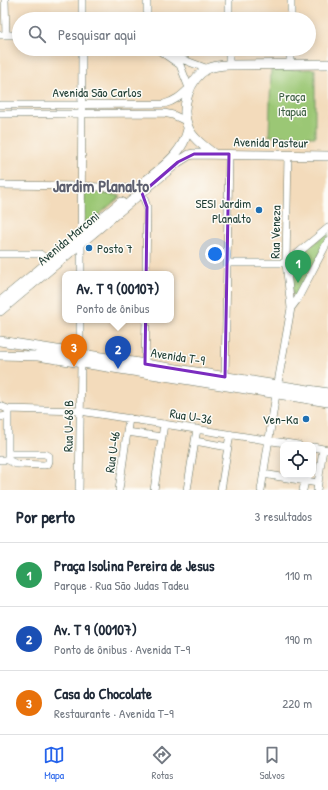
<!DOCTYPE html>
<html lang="pt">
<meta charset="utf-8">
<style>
:root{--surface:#fff;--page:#f2f2f3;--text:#1f2937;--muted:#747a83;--line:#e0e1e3;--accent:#2563eb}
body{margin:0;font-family:"Patrick Hand",sans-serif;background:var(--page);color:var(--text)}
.controls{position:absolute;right:12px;bottom:12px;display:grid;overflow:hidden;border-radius:8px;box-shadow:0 2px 10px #0003}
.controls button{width:36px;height:36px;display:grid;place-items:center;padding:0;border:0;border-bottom:1px solid var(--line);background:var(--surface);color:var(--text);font:20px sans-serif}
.you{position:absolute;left:215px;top:254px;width:14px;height:14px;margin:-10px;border:3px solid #fff;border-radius:50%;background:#1a73e8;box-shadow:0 0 0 6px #1a73e833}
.badge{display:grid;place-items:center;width:26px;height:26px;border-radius:50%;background:var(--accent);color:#fff;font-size:13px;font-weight:700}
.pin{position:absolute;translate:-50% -33px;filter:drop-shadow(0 1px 2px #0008)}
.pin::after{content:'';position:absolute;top:21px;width:14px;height:12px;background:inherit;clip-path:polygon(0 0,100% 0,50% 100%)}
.popup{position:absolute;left:62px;top:271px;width:112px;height:52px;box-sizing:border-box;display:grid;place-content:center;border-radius:8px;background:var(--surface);filter:drop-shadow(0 1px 3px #0005);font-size:13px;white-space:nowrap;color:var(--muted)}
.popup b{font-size:15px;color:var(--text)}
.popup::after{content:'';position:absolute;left:50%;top:100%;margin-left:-8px;border:8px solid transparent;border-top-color:var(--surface)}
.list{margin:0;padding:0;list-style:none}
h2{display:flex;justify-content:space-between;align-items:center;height:52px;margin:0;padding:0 16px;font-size:17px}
h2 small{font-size:13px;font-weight:400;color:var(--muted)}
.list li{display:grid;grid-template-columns:26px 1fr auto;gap:12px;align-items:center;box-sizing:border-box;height:64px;padding:0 16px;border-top:1px solid var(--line)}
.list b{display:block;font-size:15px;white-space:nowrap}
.list p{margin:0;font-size:13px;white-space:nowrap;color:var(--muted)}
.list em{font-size:13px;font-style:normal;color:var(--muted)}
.icon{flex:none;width:22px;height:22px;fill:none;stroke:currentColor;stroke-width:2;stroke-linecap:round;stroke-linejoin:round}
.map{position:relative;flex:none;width:328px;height:490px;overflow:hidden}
.search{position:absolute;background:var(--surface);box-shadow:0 2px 10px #0003;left:12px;right:12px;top:12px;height:44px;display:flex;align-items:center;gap:10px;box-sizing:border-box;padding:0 14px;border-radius:22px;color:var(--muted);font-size:15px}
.sheet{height:244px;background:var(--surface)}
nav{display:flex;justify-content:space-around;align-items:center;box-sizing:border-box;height:56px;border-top:1px solid var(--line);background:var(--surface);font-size:11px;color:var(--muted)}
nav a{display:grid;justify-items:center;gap:2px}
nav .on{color:var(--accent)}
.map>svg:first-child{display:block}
.green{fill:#9bc775;stroke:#5d8254}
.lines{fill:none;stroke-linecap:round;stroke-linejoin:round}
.minor-casing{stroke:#697463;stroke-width:8}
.major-casing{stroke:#697463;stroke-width:10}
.minor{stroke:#fff;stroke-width:7}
.major{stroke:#fff;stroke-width:9}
.marked{fill:none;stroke:#7b2cbf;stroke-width:3;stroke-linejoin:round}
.poi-dot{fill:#1f6fb2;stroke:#fdfcf7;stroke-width:1.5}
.labels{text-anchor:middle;stroke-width:3;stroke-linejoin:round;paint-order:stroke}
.street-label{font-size:13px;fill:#1f3d34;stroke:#fdfcf7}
.park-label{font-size:13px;fill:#3e6044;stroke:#fdfcf7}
.poi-label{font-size:13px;fill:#1f3d34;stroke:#fdfcf7;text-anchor:end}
.district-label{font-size:17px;font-weight:bold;fill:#5c5f6e;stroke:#fdfcf7}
</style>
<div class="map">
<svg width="328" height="490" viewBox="0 0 328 490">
<rect width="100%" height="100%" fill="#fdfcf7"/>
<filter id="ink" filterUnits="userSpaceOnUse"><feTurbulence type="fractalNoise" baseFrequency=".025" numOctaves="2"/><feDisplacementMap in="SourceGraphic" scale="8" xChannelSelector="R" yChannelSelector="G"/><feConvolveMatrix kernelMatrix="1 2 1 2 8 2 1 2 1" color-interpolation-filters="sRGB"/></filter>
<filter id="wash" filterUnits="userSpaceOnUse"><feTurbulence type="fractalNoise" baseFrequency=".012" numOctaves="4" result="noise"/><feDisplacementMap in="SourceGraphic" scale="16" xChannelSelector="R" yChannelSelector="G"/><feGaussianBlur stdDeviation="0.9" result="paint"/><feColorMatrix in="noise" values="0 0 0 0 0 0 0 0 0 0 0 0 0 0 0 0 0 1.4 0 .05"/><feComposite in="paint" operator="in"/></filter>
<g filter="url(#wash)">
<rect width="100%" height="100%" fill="#f3dbbb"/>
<!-- green -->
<path class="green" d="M315,69V137L269,136L271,70Z
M84,190L121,196L83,228Z
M328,232V239L294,302L289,264Z"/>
</g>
<g filter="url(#ink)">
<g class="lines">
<defs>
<path id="minor" d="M5,0L6,35
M147,0V19
M229,0V19
M82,19V0
M291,19V0
M0,35H19
M167,49L184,60L208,69
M229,49V65
M290,64V49
M0,105L164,104C175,101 181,96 189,88L180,65L157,49
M0,114L164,113L173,115L186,121
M288,155L286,263L291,308
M0,185L81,186L137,189L142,193L147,207L146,274
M0,254H40L52,264
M227,263H286L328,228
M81,274L82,49
M80,354V320
M145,364L146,320
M225,377L229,154
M0,406L8,409V416L0,417
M8,409L80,411L298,445
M8,416V458
M127,432L162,437
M195,441L228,447
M313,447L328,450
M0,460H8L16,464L44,465L48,464L49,461V456L45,454H9
M263,474L318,483
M79,490L81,363
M119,490L129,418
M154,490L164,424
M187,490L197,429
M221,490L230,434
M261,490L276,394L291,308L297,300L328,241
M303,490L305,481
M317,490L323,449"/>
<path id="major" d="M214,154C205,147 192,138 188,127C180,108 189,79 207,69C214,66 222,65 229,65L328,64
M143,183C162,167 183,154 188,129
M0,302L121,202
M0,311L178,162L189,155L194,154L328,156
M0,341L328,393
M0,355L38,356L328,402"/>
</defs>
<!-- minor casing -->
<use href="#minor" class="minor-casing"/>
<!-- major casing -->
<use href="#major" class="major-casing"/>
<!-- minor -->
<use href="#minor" class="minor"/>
<!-- major -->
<use href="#major" class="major"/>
</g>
</g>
<!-- marked area -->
<path class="marked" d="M194,154H229L225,377L145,364L147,207L142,193L178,162Z"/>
<!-- markers -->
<g class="poi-dot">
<circle cx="259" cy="210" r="4"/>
<circle cx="89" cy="248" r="4"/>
<circle cx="306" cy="419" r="4"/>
</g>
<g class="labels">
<!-- street labels -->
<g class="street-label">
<text x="97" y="97">Avenida São Carlos</text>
<text transform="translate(271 142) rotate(1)" y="5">Avenida Pasteur</text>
<text transform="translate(275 232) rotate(-89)" y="5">Rua Veneza</text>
<text transform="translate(68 238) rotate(-40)" y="5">Avenida Marconi</text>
<text transform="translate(178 356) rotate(9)" y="5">Avenida T-9</text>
<text transform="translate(191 416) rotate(9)" y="5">Rua U-36</text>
<text transform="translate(68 426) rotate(-89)" y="5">Rua U-68 B</text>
<text transform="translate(112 452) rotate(-82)" y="5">Rua U-46</text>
</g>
<!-- park labels -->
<g class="park-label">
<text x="292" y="101">Praça<tspan x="292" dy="15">Itapuã</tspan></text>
</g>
<!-- poi labels -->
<g class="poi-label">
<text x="251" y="208">SESI Jardim<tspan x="251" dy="15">Planalto</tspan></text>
<text x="97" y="253" text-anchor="start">Posto 7</text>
<text x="298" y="424">Ven-Ka</text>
</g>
<!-- district labels -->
<g class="district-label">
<text x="101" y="192">Jardim Planalto</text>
</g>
</g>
</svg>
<div class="controls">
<button><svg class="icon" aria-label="locate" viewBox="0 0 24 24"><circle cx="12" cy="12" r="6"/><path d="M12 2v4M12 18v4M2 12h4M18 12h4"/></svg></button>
</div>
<div class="you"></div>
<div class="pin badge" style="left:298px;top:283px;background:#2e9e5b">1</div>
<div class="pin badge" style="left:118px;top:369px;background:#1a4fb4">2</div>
<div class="popup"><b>Av. T 9 (00107)</b>Ponto de ônibus</div>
<div class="pin badge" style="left:74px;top:367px;background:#e8710a">3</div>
<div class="search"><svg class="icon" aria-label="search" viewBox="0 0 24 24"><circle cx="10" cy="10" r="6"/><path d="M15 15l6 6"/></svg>Pesquisar aqui</div>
</div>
<section class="sheet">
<h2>Por perto<small>3 resultados</small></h2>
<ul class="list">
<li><span class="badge" style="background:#2e9e5b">1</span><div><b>Praça Isolina Pereira de Jesus</b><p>Parque · Rua São Judas Tadeu</p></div><em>110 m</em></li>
<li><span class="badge" style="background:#1a4fb4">2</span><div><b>Av. T 9 (00107)</b><p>Ponto de ônibus · Avenida T-9</p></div><em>190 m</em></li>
<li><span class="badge" style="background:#e8710a">3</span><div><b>Casa do Chocolate</b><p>Restaurante · Avenida T-9</p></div><em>220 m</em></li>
</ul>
</section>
<nav>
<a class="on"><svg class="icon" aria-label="map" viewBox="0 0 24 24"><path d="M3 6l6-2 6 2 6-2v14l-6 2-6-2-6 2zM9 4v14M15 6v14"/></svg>Mapa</a>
<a><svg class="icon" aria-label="directions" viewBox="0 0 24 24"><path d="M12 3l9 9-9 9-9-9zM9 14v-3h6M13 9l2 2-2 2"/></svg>Rotas</a>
<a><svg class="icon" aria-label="saved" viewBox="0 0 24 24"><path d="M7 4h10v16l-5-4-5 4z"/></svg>Salvos</a>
</nav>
